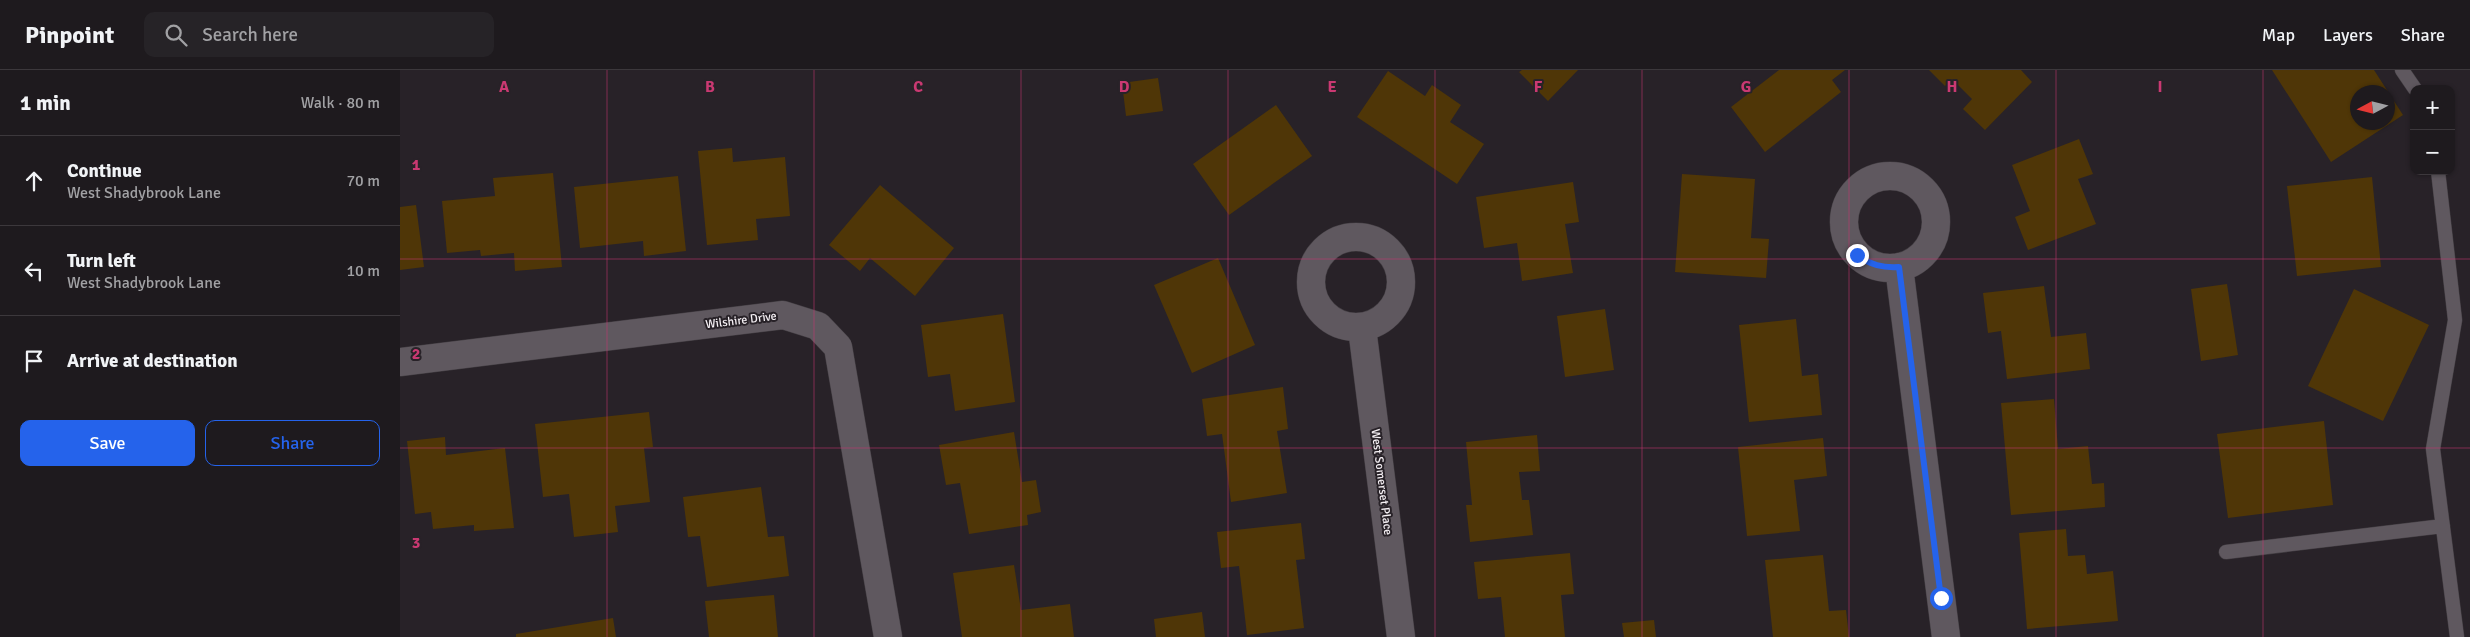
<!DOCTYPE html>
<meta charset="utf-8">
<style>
:root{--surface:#1e1a1e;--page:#262327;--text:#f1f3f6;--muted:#a1a1a4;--line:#3c383c;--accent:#2563eb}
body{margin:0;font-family:Signika,sans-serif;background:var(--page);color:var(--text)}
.controls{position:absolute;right:15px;top:15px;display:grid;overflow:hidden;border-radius:10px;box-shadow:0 1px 4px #0004}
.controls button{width:45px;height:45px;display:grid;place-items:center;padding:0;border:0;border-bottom:1px solid var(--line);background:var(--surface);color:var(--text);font:25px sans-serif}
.compass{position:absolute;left:1950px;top:15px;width:45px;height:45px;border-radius:50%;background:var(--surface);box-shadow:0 1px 4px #0004;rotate:263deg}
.stop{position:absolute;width:15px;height:15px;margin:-11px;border:4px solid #2563eb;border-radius:50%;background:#fff}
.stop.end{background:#2563eb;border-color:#fff;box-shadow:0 1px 5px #0008}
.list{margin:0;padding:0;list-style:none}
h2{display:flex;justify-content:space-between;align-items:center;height:65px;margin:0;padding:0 20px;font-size:21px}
h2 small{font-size:16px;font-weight:400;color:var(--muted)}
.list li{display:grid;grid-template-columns:32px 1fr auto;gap:15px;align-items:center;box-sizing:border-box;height:90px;padding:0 20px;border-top:1px solid var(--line)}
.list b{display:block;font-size:19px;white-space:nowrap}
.list p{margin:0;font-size:16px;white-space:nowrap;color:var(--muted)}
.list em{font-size:16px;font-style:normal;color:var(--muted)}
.actions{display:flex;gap:10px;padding:15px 20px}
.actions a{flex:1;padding:11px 0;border:1px solid var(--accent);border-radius:10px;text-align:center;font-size:18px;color:var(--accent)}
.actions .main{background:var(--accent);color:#fff}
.icon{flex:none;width:28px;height:28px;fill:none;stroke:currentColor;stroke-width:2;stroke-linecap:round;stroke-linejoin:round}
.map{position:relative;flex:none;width:2070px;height:567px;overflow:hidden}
header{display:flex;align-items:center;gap:30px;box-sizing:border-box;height:70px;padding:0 25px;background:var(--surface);border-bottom:1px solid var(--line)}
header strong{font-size:24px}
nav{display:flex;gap:28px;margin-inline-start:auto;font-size:18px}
.search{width:350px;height:45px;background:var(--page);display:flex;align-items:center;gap:12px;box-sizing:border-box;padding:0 18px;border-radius:10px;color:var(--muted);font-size:19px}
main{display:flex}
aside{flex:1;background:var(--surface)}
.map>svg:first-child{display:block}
.building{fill:#4f3607;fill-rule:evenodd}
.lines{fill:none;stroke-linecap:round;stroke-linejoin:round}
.service-casing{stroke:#433e43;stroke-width:15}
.minor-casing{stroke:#433e43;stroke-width:29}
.service{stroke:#5f585f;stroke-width:14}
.minor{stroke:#5f585f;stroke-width:28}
.route{stroke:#2563eb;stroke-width:6}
.grid{fill:none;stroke:#ca3972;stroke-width:1;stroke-opacity:0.55}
.labels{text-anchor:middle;stroke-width:4;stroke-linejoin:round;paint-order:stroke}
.street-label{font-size:12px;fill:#f6f1f5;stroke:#282228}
.grid-label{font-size:16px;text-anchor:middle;font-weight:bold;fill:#ca3972;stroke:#282228;stroke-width:4;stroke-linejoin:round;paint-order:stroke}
</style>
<header>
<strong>Pinpoint</strong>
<div class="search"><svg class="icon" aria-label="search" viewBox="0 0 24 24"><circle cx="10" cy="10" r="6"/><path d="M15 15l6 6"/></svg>Search here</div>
<nav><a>Map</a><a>Layers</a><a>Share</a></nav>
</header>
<main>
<aside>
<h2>1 min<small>Walk · 80 m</small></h2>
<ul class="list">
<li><svg class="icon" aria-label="ahead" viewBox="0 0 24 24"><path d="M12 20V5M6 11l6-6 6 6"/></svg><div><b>Continue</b><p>West Shadybrook Lane</p></div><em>70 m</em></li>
<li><svg class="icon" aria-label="left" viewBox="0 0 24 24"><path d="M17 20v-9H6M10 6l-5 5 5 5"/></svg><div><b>Turn left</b><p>West Shadybrook Lane</p></div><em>10 m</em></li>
<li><svg class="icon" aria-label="arrive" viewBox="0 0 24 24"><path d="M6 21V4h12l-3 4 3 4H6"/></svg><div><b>Arrive at destination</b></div></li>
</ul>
<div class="actions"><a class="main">Save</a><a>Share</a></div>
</aside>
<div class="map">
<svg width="2070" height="567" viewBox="0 0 2070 567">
<rect width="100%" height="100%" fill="#282228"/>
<!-- building -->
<path class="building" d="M1122,0H1178L1148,31L1119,2Z
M1379,0H1445L1432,10L1441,22L1365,82L1331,37Z
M1529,0H1621L1632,12L1585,60L1563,39L1572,29L1552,9L1545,16Z
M1872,0H1974L2003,45L1931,92ZM1958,22H1988V52H1958Z
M988,1L1025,26L1032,15L1061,35L1050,52L1084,74L1057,114L957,47Z
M758,8L763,41L726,46L722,13Z
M876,35L912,86L829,145L793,94Z
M1679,69L1693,104L1678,109L1696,154L1628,180L1615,147L1630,141L1612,95Z
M332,78L333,92L385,87L390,146L356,149L358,170L307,175L298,81Z
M153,103L162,197L115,201L114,183L81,186L80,180L47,183L42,131L95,126L93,108Z
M1282,104L1355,109L1351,168L1369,169L1366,208L1275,202Z
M278,106L286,181L244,186L243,171L180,178L174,117Z
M1972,107L1981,197L1897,206L1887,116Z
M1173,112L1179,152L1165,154L1173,203L1122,211L1117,173L1084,178L1076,127Z
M480,115L554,178L515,226L470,188L460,201L429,175Z
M16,135L24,197L0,200V137Z
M818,188L855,275L792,303L754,215Z
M1827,214L1838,285L1801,291L1791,219Z
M1644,216L1651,267L1686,263L1690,299L1607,309L1601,261L1588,263L1583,223Z
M1954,219L2029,255L1983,351L1908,316Z
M1205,239L1214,300L1165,307L1157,246Z
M603,244L615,332L555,341L550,304L528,307L521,255Z
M1396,249L1402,306L1418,304L1422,345L1349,352L1339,255Z
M883,317L888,359L877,361L887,423L831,432L822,364L807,366L802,329Z
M1654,329L1658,379L1688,376L1692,414L1704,413L1705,437L1611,445L1601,333Z
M249,342L253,377L244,378L250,432L215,436L218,462L174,467L169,424L143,427L135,354Z
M1924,351L1933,435L1828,448L1817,364Z
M614,362L622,412L636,410L641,442L627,445L628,455L569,464L560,413L546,415L539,375Z
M1137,365L1140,401L1119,402L1122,430H1129L1133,465L1070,472L1066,435H1072L1066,372Z
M45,367L46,385L105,378L114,458L74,461V455L33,459L31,442L15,444L7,371Z
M1423,368L1427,406L1394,410L1400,461L1347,466L1338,377Z
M361,417L368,467L384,466L389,506L307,517L300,466L288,467L283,427Z
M901,453L905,489L896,490L904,558L847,565L839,496L821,498L817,462Z
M1666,459L1668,486L1685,485L1687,504L1713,501L1718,551L1627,559L1619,463Z
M1170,483L1174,524L1161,525L1165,567H1105L1101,527L1078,529L1074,492Z
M1423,485L1429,541L1446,540L1449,567H1373L1365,490Z
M614,495L621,540L670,534L674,567H562L553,503Z
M374,525L378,567H309L305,531Z
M802,542L805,567H756L754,549Z
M213,548L216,567H116V564Z
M1254,550L1256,567H1224L1222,553Z"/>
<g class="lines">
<defs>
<path id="service" d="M2002,0L2015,19
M2038,101L2055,250L2033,379L2057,567
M1826,482L2043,456"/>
<path id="minor" d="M1444 152a46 46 0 1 1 92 0a46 46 0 1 1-92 0Z
M911 212a45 45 0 1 1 90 0a45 45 0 1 1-90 0Z
M1499,197L1546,567
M962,258L1001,567
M0,292L383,245L418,256L438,277L488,567"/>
</defs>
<!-- service casing -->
<use href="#service" class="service-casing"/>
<!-- minor casing -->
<use href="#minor" class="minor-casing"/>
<!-- service -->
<use href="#service" class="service"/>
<!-- minor -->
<use href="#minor" class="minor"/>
</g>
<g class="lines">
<!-- route -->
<path class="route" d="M1457,185C1471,195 1482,198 1499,197L1541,528"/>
</g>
<!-- grid -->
<path class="grid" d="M207,0V567M414,0V567M621,0V567M828,0V567M1035,0V567M1242,0V567M1449,0V567M1656,0V567M1863,0V567M0,189H2070M0,378H2070"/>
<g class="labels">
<!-- street labels -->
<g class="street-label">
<text transform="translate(341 250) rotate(-7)" y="4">Wilshire Drive</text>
<text transform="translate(982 412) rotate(83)" y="4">West Somerset Place</text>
</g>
</g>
<g class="grid-label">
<text x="104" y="22">A</text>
<text x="310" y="22">B</text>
<text x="518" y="22">C</text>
<text x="724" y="22">D</text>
<text x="932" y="22">E</text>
<text x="1138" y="22">F</text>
<text x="1346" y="22">G</text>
<text x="1552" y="22">H</text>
<text x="1760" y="22">I</text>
<text x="16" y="100">1</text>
<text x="16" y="289">2</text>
<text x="16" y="478">3</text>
</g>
</svg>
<div class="controls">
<button>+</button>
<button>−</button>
</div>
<svg class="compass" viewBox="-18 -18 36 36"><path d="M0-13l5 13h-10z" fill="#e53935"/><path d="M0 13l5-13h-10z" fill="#a1a1a4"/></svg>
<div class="stop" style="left:1541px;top:528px"></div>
<div class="stop end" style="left:1457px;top:185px"></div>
</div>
</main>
